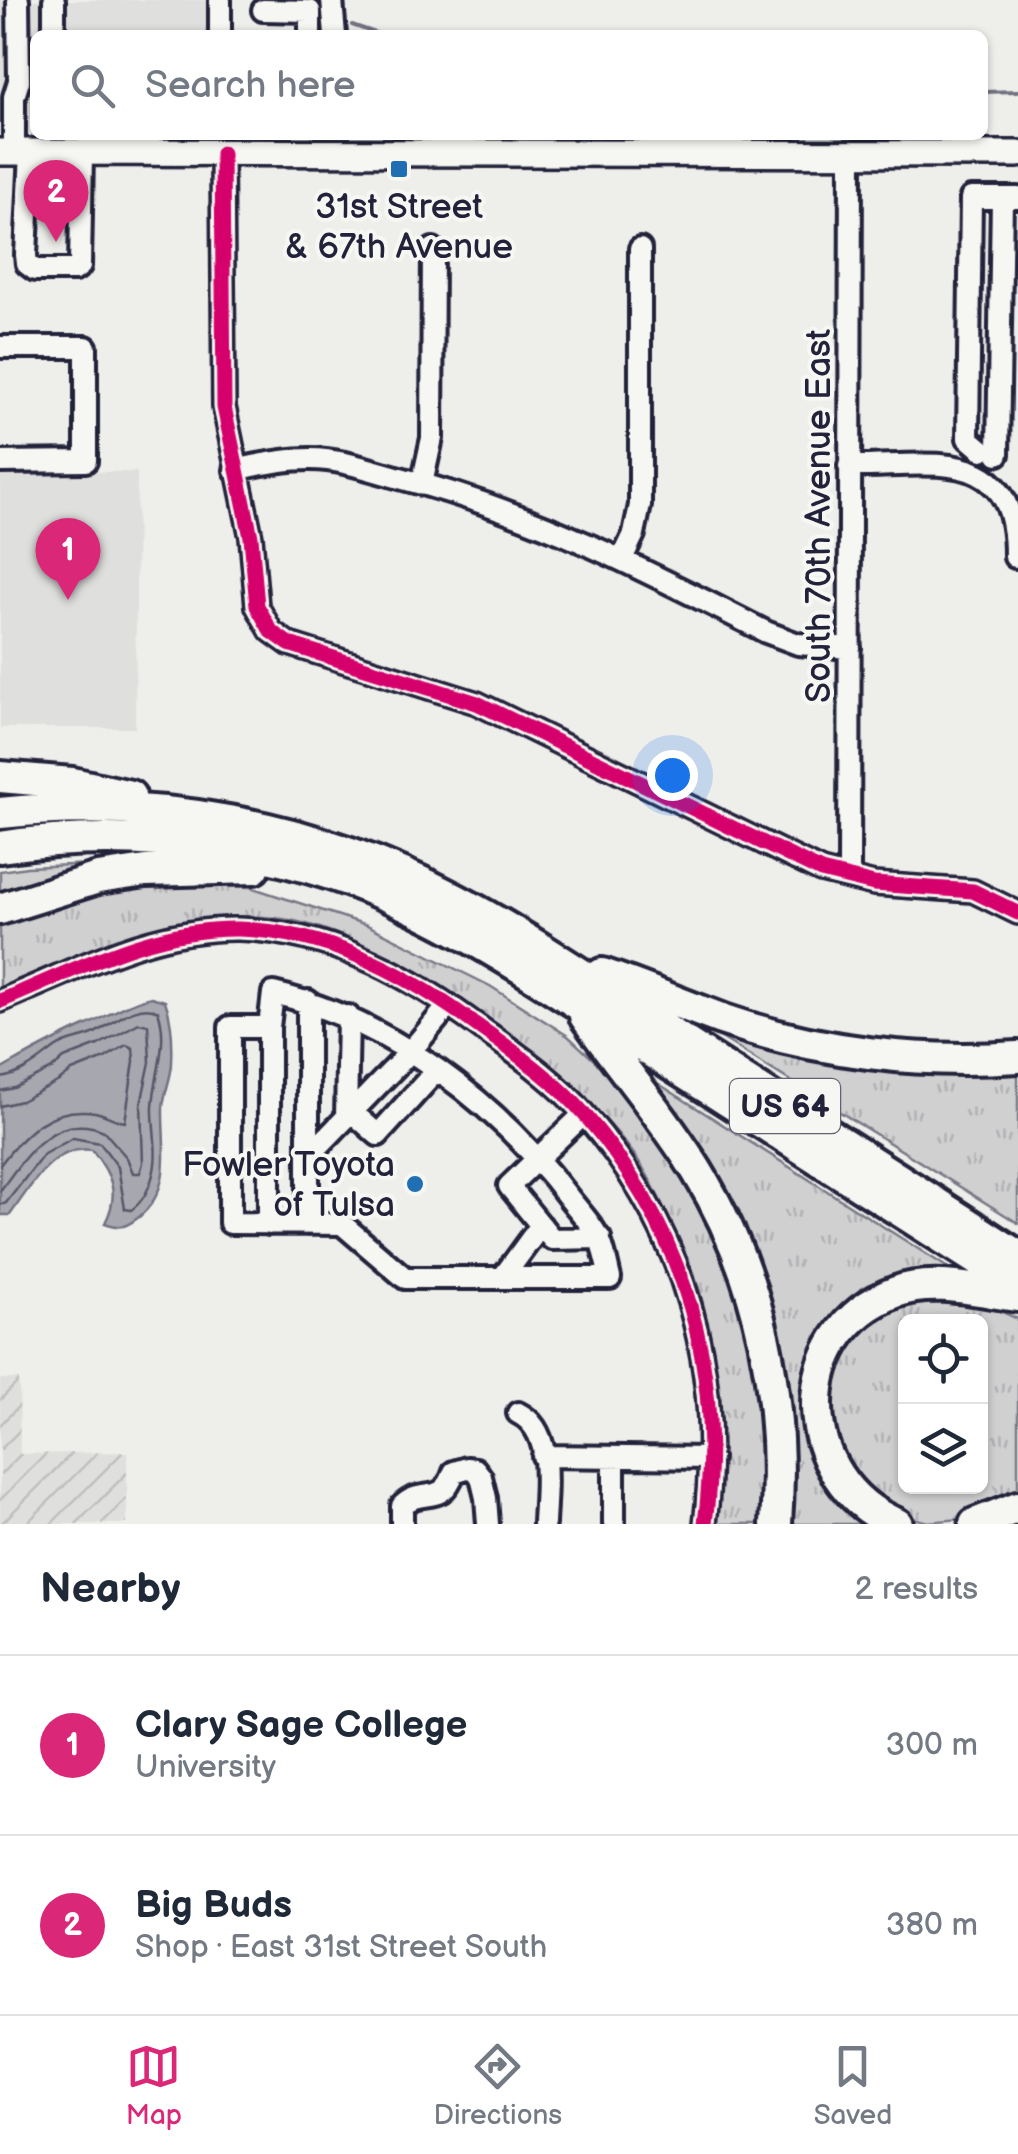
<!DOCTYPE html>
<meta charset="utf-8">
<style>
:root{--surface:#fff;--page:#f6f6f7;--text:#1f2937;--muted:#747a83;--line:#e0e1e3;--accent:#db2777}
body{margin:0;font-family:"Balsamiq Sans",sans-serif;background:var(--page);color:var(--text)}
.controls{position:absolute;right:30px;bottom:30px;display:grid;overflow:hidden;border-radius:15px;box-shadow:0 2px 8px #0004}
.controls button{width:90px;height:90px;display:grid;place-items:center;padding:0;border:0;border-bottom:2px solid var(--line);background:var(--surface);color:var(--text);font:50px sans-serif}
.you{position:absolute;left:672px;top:775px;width:35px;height:35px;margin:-25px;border:8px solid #fff;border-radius:50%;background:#1a73e8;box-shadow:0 0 0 15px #1a73e833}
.badge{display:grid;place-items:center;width:65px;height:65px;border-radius:50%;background:var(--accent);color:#fff;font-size:32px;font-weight:700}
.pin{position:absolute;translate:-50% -82px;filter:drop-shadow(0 2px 5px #0008)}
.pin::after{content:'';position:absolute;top:52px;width:35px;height:30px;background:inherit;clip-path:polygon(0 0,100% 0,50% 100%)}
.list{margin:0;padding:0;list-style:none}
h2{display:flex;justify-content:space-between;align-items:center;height:130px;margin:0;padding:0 40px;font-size:42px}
h2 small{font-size:32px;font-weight:400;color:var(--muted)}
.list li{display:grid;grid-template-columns:65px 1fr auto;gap:30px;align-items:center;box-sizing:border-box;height:180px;padding:0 40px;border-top:2px solid var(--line)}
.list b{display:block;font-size:38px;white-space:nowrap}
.list p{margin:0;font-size:32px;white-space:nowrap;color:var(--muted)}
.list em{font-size:32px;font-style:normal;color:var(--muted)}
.icon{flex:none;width:55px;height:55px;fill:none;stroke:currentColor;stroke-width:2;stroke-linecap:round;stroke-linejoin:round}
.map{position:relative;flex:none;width:1018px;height:1524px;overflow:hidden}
.search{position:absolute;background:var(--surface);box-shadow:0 2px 8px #0004;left:30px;right:30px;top:30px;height:110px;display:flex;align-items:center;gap:25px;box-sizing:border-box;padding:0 35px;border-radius:15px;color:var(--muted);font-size:38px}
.sheet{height:490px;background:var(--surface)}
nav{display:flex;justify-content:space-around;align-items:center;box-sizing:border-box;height:140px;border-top:2px solid var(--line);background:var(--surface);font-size:28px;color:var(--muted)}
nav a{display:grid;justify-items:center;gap:5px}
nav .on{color:var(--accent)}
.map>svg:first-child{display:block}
.built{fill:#dfdfde}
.industrial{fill:url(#industrial-furrows)}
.grass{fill:url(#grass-tufts);stroke:#797986;stroke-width:2.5;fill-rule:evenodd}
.water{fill:#a7a7af;stroke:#727281;stroke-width:2.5}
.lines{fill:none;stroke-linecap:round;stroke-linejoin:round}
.shore{stroke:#575769;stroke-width:2.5}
.stream{stroke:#727281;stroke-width:4}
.minor-casing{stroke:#22223b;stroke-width:28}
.major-casing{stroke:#22223b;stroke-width:32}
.highway-casing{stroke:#22223b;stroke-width:38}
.minor{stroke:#f6f6f2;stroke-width:20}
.major{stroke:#f6f6f2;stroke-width:25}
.highway{stroke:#f6f6f2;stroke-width:30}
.cycleway-casing{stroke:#f6f6f2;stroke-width:21}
.cycleway{stroke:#d6006c;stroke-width:15}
.poi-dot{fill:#1f6fb2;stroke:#f6f6f2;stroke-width:4}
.labels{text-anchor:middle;stroke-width:8;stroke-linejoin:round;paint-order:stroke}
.shield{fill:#f6f6f2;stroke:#626272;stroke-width:2.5}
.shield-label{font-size:32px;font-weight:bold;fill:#22223b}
.poi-label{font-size:35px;fill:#22223b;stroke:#f6f6f2}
.street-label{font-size:35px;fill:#22223b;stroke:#f6f6f2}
</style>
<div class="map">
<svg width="1018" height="1524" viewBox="0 0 1018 1524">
<defs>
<pattern id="industrial-furrows" width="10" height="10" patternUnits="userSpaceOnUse" patternTransform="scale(2.5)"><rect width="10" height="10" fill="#dfdfde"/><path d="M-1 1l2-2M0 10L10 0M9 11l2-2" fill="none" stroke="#bfbfbf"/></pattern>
<pattern id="grass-tufts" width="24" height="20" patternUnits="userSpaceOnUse" patternTransform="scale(2.5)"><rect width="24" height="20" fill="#d0d0d1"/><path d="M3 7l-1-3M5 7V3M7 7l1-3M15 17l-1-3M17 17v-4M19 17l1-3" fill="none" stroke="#b2b2b4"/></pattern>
</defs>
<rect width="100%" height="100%" fill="#eeeeeb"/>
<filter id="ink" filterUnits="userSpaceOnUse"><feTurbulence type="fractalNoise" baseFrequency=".01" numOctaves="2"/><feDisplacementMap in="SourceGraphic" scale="20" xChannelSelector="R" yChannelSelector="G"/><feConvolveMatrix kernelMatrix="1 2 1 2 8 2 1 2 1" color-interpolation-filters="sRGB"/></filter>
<g filter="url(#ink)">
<!-- built -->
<path class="built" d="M0,0H228V35H35V120L0,121Z
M0,471L137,472L135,728H0Z"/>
<!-- industrial -->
<path class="industrial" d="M0,1379H19L20,1454L127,1452V1524H0Z"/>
<!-- grass -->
<path class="grass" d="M116,863L0,903V871L27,867Z
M140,883L250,887L367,925L490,986L568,1036L607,1072L652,1123L719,1232L759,1349L766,1524H716C724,1445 721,1369 700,1292C694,1270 682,1250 673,1229C661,1202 649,1173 630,1149C584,1088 519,1038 455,996C411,967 335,926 283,919C183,904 90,952 0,987V920L82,894Z
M683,1014L1018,1063V1223Z
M637,1070L967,1280L890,1287L811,1390L876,1524H785L774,1340Z
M917,1294L980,1302L1018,1319V1492L1004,1503L961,1519L928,1522L890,1512L841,1465L826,1406L832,1372L855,1331ZM906,1322H980V1486H906Z"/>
<!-- water -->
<path class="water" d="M151,997L165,1001C172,1020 173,1041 172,1062C172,1077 164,1092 163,1108C162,1147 174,1188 139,1217C126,1227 122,1229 105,1223C120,1194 112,1175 92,1150C52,1145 32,1185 10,1215H0V1070C29,1054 55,1039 85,1026C108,1016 126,1003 151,997Z"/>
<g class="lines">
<!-- shore -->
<path class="shore" d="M0,1078C21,1076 39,1060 55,1048C66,1040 81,1039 93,1034C111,1025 137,1000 158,1011C169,1042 155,1074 153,1106C152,1129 160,1155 152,1178C148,1191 142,1203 131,1210L125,1209L118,1167L100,1143L73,1138L44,1154L6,1203L0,1205
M0,1091L14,1088L52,1069L64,1058L98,1045L139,1023L148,1025L150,1062L141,1104L143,1163L140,1173H133L127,1158L104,1131C55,1110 25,1156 0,1191
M0,1106L21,1101L59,1081L72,1071L105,1058L126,1045L133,1048L134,1061L125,1122C115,1121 106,1114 95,1112C51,1105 24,1133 0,1165"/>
<!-- stream -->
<path class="stream" d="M352,25L381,35
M983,92L1018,91"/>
<defs>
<path id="minor" d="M54,0V35
M220,0V35
M332,0L335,35
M263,10L310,11V35
M14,152V97L19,81L18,0
M31,152L26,255L27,264L35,270H75L80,266L82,153
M222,153L224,407L251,537L257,606L271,631L289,644L477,703L821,871L874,884L973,891L1018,913
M0,347H86V461L0,462
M982,450L968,438L971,198H1018
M998,454L1002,199
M849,466C933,467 1016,442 1015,557
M235,470C260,464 285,459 310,459C341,459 371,470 400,478C535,513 643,569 766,632L798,644L850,648
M422,484L432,438L433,249
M622,559L634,534L640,505V249
M849,878L851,154
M273,993C389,1020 498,1103 569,1198C579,1211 594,1226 600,1241C605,1253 607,1266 610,1278H405L342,1224L230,1223V1027H269Z
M0,1001C78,969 151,928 238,929C323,931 400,970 468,1019C508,1048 552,1076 585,1115C687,1234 724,1370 705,1524
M308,1001V1224
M269,1027V1224
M352,1112L378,1135L436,1071
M584,1114L509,1186L552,1239L600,1238
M346,1118L348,1016
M308,1157L409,1053L449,1005
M503,1277L541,1225
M518,1413C555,1431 545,1489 544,1524
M543,1456L711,1458
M614,1457V1524
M402,1524V1506C421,1486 442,1508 454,1472L467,1468L475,1469L481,1477L486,1498L488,1524"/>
<path id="major" d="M0,152L1018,154"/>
<path id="highway" d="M0,777L72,783L130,796
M0,813C157,796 315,825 455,899C533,940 606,991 680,1039C793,1111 905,1183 1018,1256
M0,847C136,827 282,845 407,905C500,949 586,1010 673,1066C788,1139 903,1212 1018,1286
M0,909L98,878L146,871L254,868
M602,974C643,988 683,1005 724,1020C817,1052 920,1064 1018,1057
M585,1016C621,1068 664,1117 697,1171C762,1277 785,1402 776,1524
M897,1524C794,1482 787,1332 896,1292C933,1278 979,1291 1018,1296
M975,1524L1018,1507"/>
</defs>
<!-- minor casing -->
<use href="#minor" class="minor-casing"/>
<!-- major casing -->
<use href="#major" class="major-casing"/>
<!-- highway casing -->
<use href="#highway" class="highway-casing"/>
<!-- minor -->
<use href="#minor" class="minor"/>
<!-- major -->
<use href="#major" class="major"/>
<!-- highway -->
<use href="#highway" class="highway"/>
<defs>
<path id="cycleway" d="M222,153L224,407L251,537L257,606L271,631L289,644L477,703L821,871L874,884L973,891L1018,913
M0,1001C78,969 151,928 238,929C323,931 400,970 468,1019C508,1048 552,1076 585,1115C687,1234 724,1370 705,1524"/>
</defs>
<!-- cycleway casing -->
<use href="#cycleway" class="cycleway-casing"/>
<!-- cycleway -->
<use href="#cycleway" class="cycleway"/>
</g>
</g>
<!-- markers -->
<g class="poi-dot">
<rect x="389" y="159" width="20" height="20" rx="5"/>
<circle cx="415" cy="1184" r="10"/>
</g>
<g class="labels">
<!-- shield labels -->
<rect class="shield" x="730" y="1079" width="110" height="54" rx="8"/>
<g class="shield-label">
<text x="785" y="1117">US 64</text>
</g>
<!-- poi labels -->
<g class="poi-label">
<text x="399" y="218">31st Street<tspan x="399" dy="40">&amp; 67th Avenue</tspan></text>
<text x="395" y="1176" text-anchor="end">Fowler Toyota<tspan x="395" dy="40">of Tulsa</tspan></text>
</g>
<!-- street labels -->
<g class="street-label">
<text transform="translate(818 516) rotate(-90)" y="12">South 70th Avenue East</text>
</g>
</g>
</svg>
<div class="controls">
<button><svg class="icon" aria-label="locate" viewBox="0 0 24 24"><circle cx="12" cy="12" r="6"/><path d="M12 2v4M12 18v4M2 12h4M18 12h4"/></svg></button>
<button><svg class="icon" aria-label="layers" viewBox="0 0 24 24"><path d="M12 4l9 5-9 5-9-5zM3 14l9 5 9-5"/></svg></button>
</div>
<div class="you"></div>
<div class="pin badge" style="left:68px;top:600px">1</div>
<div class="pin badge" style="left:56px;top:242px">2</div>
<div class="search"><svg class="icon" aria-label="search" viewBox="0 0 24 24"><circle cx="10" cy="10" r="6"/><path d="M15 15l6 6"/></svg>Search here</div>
</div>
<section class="sheet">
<h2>Nearby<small>2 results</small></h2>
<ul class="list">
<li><span class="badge">1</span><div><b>Clary Sage College</b><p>University</p></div><em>300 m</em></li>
<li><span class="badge">2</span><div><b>Big Buds</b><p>Shop · East 31st Street South</p></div><em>380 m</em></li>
</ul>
</section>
<nav>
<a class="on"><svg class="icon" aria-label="map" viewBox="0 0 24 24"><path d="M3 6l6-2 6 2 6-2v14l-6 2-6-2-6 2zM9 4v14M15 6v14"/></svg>Map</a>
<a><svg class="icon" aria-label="directions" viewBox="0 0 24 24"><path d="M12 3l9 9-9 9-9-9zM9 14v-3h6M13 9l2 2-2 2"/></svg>Directions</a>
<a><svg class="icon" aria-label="saved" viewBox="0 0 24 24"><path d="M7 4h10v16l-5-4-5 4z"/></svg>Saved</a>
</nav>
